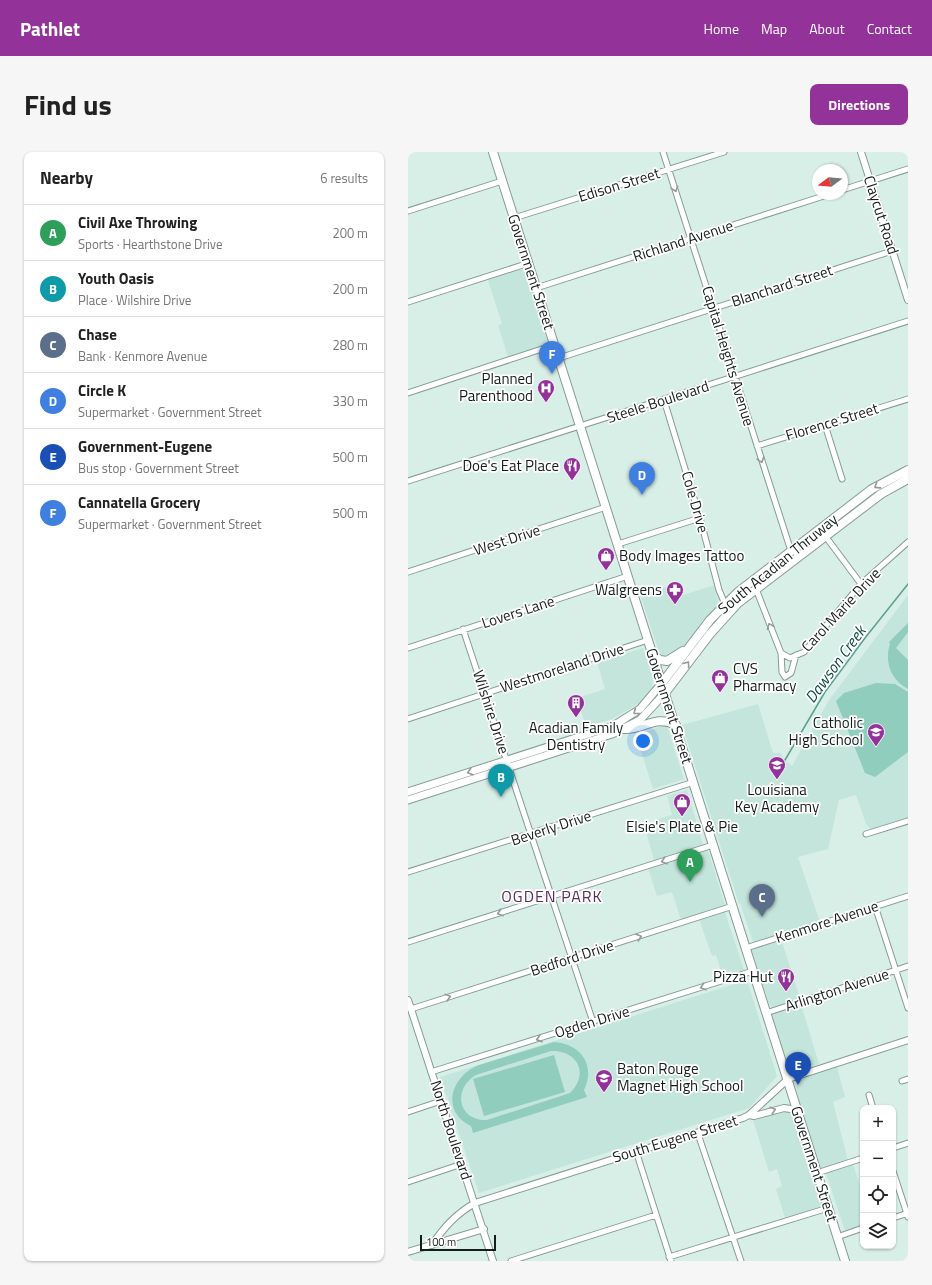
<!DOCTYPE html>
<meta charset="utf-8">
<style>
:root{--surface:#fff;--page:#f6f6f6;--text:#222;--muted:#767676;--line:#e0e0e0;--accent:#933299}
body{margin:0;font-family:"Titillium Web",sans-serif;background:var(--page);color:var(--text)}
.controls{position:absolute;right:12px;bottom:12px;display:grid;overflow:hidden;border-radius:8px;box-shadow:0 1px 3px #0004}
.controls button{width:36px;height:36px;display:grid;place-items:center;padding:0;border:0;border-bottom:1px solid var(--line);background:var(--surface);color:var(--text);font:20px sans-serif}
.compass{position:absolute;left:404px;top:12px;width:36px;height:36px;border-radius:50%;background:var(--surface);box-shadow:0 1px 3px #0004;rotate:254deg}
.scale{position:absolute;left:12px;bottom:10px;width:76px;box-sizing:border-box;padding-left:4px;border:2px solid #151d1b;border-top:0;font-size:11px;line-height:14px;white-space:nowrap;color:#151d1b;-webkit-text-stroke:3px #fff;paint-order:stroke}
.you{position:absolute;left:235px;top:589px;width:14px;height:14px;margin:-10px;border:3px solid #fff;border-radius:50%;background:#1a73e8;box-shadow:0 0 0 6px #1a73e833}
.badge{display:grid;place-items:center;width:26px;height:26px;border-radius:50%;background:var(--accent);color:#fff;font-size:13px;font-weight:700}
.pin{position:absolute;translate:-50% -33px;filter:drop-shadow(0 1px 2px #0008)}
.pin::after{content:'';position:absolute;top:21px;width:14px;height:12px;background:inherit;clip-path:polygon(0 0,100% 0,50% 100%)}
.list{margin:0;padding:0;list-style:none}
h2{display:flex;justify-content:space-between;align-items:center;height:52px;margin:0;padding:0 16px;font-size:17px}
h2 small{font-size:13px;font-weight:400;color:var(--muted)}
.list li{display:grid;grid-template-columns:26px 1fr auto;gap:12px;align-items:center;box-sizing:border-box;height:56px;padding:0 16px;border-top:1px solid var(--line)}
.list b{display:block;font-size:15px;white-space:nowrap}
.list p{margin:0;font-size:13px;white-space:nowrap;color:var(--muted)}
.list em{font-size:13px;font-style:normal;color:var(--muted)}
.icon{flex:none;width:22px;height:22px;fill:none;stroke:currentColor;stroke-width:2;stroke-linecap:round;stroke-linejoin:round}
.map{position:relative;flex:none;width:500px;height:1109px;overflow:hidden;border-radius:8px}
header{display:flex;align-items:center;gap:24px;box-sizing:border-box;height:56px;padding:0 20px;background:var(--accent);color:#fff}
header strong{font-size:19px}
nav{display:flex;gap:22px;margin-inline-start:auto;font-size:14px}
.intro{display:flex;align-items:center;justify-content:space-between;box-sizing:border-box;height:96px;padding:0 24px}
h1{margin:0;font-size:28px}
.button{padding:10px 18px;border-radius:8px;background:var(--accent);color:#fff;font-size:14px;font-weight:700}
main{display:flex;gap:24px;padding:0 24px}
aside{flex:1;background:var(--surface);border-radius:8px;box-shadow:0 1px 3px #0004}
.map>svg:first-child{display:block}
.built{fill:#c4e5db}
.pitch{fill:#90cdbc;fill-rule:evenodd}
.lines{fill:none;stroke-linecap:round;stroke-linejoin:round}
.stream{stroke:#5aa18f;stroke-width:1.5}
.minor-casing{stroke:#859c95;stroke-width:7}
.tertiary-casing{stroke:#859c95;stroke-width:8}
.secondary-casing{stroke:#859c95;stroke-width:9}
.primary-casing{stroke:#859c95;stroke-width:10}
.minor{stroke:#fff;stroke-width:5}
.tertiary{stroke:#fff;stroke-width:6}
.secondary{stroke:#fff;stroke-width:7}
.primary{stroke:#fff;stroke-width:8}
.oneway{stroke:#969998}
.labels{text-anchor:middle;stroke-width:3.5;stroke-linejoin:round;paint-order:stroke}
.street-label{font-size:15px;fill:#151d1b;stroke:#fff}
.poi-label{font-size:15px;fill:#151d1b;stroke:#fff;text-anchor:end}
.water-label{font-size:16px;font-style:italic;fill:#0c4b3f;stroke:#fff}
.neighbourhood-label{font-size:16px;letter-spacing:1px;fill:#5d2d5f;stroke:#fff}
</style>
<header>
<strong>Pathlet</strong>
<nav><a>Home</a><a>Map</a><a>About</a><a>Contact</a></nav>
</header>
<div class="intro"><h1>Find us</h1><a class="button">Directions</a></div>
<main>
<aside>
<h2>Nearby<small>6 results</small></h2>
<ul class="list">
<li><span class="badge" style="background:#2e9e5b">A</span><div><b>Civil Axe Throwing</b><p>Sports · Hearthstone Drive</p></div><em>200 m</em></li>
<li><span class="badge" style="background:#0f9aa8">B</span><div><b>Youth Oasis</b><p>Place · Wilshire Drive</p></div><em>200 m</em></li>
<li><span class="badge" style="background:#5c6f8a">C</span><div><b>Chase</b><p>Bank · Kenmore Avenue</p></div><em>280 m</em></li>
<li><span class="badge" style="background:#3f7fe0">D</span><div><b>Circle K</b><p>Supermarket · Government Street</p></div><em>330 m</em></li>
<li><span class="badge" style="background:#1a4fb4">E</span><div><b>Government-Eugene</b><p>Bus stop · Government Street</p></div><em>500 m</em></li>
<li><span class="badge" style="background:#3f7fe0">F</span><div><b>Cannatella Grocery</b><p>Supermarket · Government Street</p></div><em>500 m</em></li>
</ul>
</aside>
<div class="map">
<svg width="500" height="1109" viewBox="0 0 500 1109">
<rect width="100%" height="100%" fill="#d8efe8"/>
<!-- built -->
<path class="built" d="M106,118H117L139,189L132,195L100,205L90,173L94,172L80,128Z
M268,431L272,444L307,433L311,454L277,493L262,506H253L233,445Z
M500,443V666L463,677L458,672L448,643L431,648L420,697L390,705L412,770L345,790L332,751L331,752L274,573L350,552L365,601H373L375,606L384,614L421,548Z
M235,496L245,527L244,535L230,552L204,567L178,575L169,546L197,537L189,510Z
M256,573L259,574L276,627L245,637L228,583Z
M279,638L295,693L246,708L238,680L253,675L250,667L264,663L259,644Z
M300,698L317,753L273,768L264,740L249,744L238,710Z
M317,760L336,818L315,825L308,803L304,804L291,767Z
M373,787L392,846L364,855L361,852L343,797Z
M339,828L369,924L341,956L71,1041L32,925Z
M393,852L411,912L386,920L382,918L362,862Z
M429,915L437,945L425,950L440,1009L412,1017L387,935L391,928Z
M380,958L385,962L414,1050L411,1055L377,1066L368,1037L374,1034L369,1017L361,1020L345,968Z
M445,1012L455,1043V1073L437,1079L418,1021Z"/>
<!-- pitch -->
<path class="pitch" d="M500,471V480L488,496L500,508V537C483,528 476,510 482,492L481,490Z
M468,531L487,532L500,540V600L467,625L457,621L428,549L436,541Z
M146,890C173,892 188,913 176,938L179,945L65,981L63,974C32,959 43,924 71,913ZM143,899C169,898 182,921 162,941L79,968C50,969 44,937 68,923Z
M146,903L157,940L76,964L65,927Z"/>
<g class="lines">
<!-- stream -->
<path class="stream" d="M377,608L417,540L457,486L500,432"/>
<defs>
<path id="minor" d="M255,0L382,396L391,404
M434,38L500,17
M0,59L94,29
M106,66L316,0
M128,136L422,42
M0,150L121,111
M151,206L484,99
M0,241L146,193
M256,248L292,366L311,438L317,452
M417,273L434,327
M349,294L500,247
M0,329L500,169
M412,377L453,432
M210,392L292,366
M0,420L198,355
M348,437L373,501L382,506L396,500L453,432L500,390
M55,477L185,870
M0,496L220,424
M373,501L374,520L377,525L383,521L388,503
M0,567L240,488
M458,682L500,669
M0,720L286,630
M467,754L500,856
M0,790L305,693
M338,796L500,744
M3,857L325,754
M358,861L500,814
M23,920L345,819
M494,929L500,927
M461,943L465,956
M0,960L33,949
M290,982L333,1109
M485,996L500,991
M228,999L263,1109
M485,1019L500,1065
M409,1021L455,1006
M0,1030L54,1012
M485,1066L500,1061
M429,1085L455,1076
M261,1105L420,1056
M103,1109L248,1063"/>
<path id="tertiary" d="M453,0L500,148
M0,848L85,1109
M341,963L346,964L376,956L389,958
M24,1093C36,1075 48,1062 67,1051L335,966L341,963L380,927L500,888
M0,1100L76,1077"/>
<path id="secondary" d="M0,640L205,574L232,557L254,531
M0,648L204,582L232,568L257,541"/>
<path id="primary" d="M85,0L437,1109
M245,503L252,508L259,509L275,499
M254,531L302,468L330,440L464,337L500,318
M257,541L302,482L330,451L473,342L500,327
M216,577C237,578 246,562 268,573"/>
</defs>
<!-- minor casing -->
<use href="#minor" class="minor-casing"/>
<!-- tertiary casing -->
<use href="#tertiary" class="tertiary-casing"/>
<!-- secondary casing -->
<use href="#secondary" class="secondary-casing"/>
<!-- primary casing -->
<use href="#primary" class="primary-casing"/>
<!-- minor -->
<use href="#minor" class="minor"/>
<!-- tertiary -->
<use href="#tertiary" class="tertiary"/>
<!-- secondary -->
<use href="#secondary" class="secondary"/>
<!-- primary -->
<use href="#primary" class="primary"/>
</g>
<!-- one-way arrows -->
<defs><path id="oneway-chevron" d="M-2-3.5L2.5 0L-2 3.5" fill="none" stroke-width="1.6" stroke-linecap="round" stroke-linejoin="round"/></defs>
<g class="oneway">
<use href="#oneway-chevron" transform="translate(267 37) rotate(72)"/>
<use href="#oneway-chevron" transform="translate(353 308) rotate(72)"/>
<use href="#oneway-chevron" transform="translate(469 334) rotate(147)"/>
<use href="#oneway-chevron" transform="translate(362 474) rotate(-112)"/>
<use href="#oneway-chevron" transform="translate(279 512) rotate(-54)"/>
<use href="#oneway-chevron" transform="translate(228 560) rotate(142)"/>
<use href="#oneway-chevron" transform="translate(62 620) rotate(162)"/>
<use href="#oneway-chevron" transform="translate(256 709) rotate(162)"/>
<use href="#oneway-chevron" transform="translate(92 761) rotate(162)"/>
<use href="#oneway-chevron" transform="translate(231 785) rotate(-18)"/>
<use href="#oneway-chevron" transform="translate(295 835) rotate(162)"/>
<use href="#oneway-chevron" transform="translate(40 845) rotate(-17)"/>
<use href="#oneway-chevron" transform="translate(131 887) rotate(163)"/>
<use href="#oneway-chevron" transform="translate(365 958) rotate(-17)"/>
</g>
<!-- icons -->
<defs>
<symbol id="hospital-pin" viewBox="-11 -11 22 30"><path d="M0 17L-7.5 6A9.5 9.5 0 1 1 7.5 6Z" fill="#933299" stroke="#fff"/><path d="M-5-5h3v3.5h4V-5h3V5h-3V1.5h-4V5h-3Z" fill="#fff"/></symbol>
<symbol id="restaurant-pin" viewBox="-11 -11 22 30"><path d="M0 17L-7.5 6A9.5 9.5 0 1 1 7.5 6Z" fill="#933299" stroke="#fff"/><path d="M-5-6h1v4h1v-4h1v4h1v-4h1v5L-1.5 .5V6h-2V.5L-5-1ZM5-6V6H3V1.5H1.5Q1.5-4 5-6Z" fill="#fff"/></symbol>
<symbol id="shop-pin" viewBox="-11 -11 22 30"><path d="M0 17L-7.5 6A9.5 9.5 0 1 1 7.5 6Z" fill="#933299" stroke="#fff"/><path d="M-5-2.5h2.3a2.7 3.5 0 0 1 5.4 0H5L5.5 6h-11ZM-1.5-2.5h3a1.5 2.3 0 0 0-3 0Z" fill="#fff"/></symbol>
<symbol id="pharmacy-pin" viewBox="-11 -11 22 30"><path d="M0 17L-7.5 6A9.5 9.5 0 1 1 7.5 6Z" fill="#933299" stroke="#fff"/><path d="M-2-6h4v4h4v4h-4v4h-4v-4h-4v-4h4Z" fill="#fff"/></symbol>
<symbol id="building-pin" viewBox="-11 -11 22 30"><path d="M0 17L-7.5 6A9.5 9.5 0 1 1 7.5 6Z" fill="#933299" stroke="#fff"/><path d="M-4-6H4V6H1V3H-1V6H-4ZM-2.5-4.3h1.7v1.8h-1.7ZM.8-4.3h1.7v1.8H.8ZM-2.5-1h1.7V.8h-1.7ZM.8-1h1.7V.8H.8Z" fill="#fff"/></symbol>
<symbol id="school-pin" viewBox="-11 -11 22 30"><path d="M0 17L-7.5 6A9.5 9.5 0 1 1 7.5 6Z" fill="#933299" stroke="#fff"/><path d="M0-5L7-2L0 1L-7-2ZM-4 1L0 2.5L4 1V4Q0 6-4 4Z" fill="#fff"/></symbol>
</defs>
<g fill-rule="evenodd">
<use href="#hospital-pin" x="128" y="226" width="20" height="27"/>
<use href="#restaurant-pin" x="154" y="304" width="20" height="27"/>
<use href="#shop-pin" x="188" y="394" width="20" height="27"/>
<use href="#pharmacy-pin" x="257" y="428" width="20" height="27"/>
<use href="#shop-pin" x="302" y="516" width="20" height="27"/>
<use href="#building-pin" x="158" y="541" width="20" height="27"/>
<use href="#school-pin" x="458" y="570" width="20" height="27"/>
<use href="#school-pin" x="359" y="603" width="20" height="27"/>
<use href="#shop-pin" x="264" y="640" width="20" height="27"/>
<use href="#restaurant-pin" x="368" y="815" width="20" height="27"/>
<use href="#school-pin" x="186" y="916" width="20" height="27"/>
</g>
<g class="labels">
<!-- street labels -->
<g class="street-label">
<text transform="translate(211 33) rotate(-17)" y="5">Edison Street</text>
<text transform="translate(473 63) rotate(72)" y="5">Claycut Road</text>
<text transform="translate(275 89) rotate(-18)" y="5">Richland Avenue</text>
<text transform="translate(123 120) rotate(72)" y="5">Government Street</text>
<text transform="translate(374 134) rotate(-18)" y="5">Blanchard Street</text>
<text transform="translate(320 204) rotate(73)" y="5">Capital Heights Avenue</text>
<text transform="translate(250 250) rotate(-18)" y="5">Steele Boulevard</text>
<text transform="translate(424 270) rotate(-17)" y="5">Florence Street</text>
<text transform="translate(287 350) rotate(74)" y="5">Cole Drive</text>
<text transform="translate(99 388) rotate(-18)" y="5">West Drive</text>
<text transform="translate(370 412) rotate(-39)" y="5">South Acadian Thruway</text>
<text transform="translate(433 458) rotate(-47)" y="5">Carol Marie Drive</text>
<text transform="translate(110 460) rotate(-18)" y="5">Lovers Lane</text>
<text transform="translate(154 516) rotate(-18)" y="5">Westmoreland Drive</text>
<text transform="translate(261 554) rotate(72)" y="5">Government Street</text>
<text transform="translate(83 560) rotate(72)" y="5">Wilshire Drive</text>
<text transform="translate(143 676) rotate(-18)" y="5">Beverly Drive</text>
<text transform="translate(419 770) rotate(-18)" y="5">Kenmore Avenue</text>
<text transform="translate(164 806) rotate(-18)" y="5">Bedford Drive</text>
<text transform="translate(429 838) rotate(-18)" y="5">Arlington Avenue</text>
<text transform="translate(184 870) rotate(-17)" y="5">Ogden Drive</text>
<text transform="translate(43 978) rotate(72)" y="5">North Boulevard</text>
<text transform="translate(267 987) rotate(-17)" y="5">South Eugene Street</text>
<text transform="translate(406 1012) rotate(72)" y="5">Government Street</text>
</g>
<!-- poi labels -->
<g class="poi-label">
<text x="125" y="232">Planned<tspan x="125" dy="17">Parenthood</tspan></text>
<text x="151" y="319">Doe's Eat Place</text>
<text x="211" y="409" text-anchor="start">Body Images Tattoo</text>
<text x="254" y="443">Walgreens</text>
<text x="325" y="522" text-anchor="start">CVS<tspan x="325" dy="17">Pharmacy</tspan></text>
<text x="455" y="576">Catholic<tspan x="455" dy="17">High School</tspan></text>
<text x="168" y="581" text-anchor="middle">Acadian Family<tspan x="168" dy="17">Dentistry</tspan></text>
<text x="369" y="643" text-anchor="middle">Louisiana<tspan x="369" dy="17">Key Academy</tspan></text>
<text x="274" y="680" text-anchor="middle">Elsie's Plate &amp; Pie</text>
<text x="365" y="830">Pizza Hut</text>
<text x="209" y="922" text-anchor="start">Baton Rouge<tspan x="209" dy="17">Magnet High School</tspan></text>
</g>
<!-- water labels -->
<g class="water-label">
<text transform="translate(427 512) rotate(-54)" y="6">Dawson Creek</text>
</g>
<!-- neighbourhood labels -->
<g class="neighbourhood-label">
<text x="144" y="750">OGDEN PARK</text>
</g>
</g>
</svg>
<div class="controls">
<button>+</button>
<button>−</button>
<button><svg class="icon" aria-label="locate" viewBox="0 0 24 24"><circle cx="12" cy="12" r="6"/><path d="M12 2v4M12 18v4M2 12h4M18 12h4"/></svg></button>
<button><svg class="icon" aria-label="layers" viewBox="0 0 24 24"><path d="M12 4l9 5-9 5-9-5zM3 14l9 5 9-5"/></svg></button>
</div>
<svg class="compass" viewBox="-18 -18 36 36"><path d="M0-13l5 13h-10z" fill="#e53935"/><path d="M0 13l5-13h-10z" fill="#767676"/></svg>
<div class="scale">100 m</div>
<div class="you"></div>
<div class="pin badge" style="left:282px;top:730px;background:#2e9e5b">A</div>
<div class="pin badge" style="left:93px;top:645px;background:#0f9aa8">B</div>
<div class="pin badge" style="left:354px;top:765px;background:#5c6f8a">C</div>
<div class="pin badge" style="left:234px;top:343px;background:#3f7fe0">D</div>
<div class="pin badge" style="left:390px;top:933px;background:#1a4fb4">E</div>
<div class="pin badge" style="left:144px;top:222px;background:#3f7fe0">F</div>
</div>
</main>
